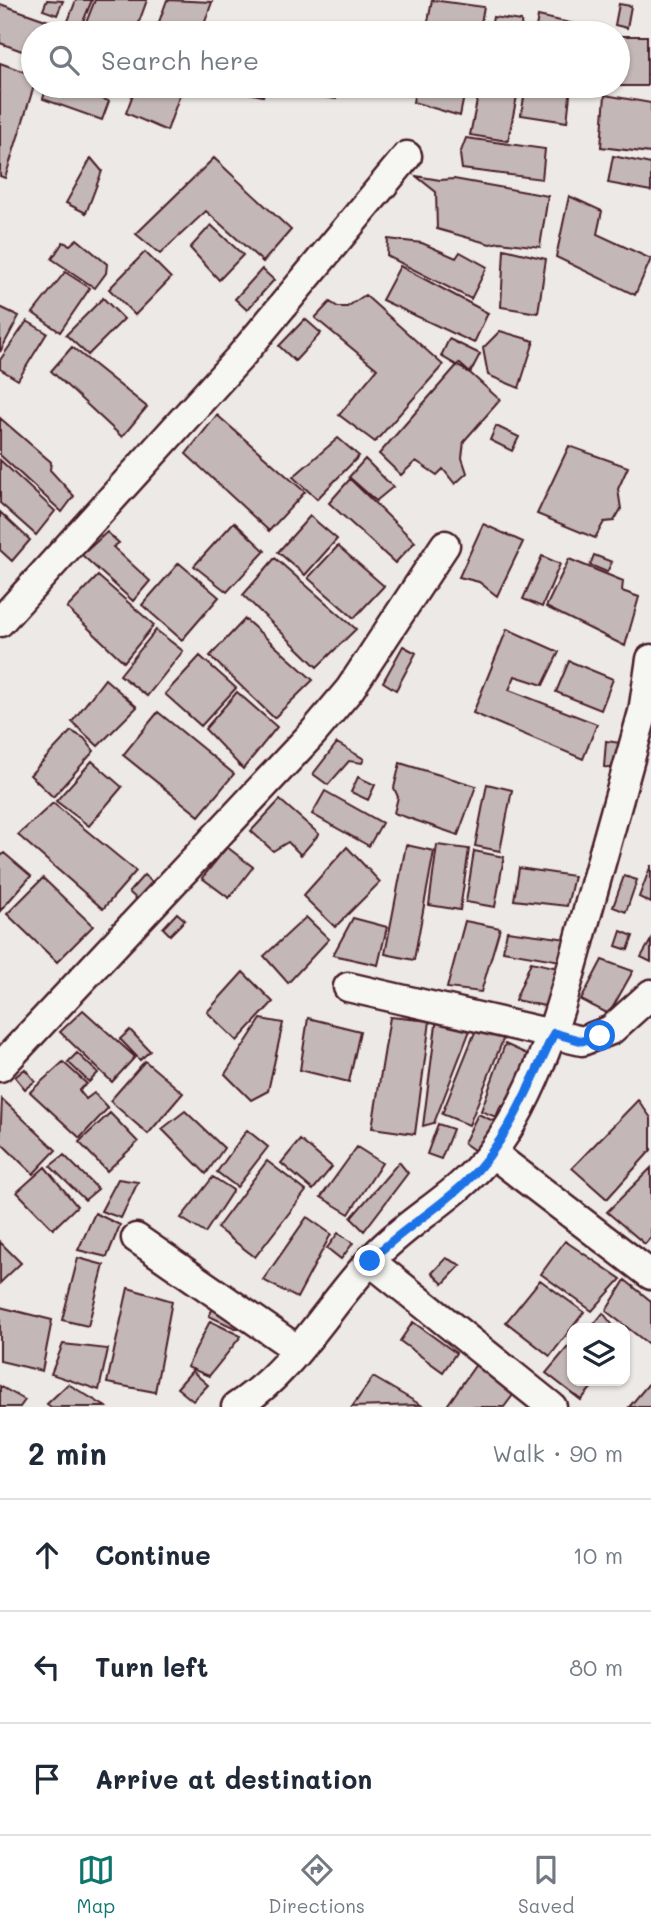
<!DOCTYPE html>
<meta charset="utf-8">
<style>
:root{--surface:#fff;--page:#f2f2f3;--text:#1f2937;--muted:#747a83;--line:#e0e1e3;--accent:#0f766e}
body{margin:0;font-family:Mali,sans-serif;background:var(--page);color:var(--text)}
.controls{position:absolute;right:21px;bottom:21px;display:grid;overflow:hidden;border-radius:14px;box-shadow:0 2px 5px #0004}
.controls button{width:63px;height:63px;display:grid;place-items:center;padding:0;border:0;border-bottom:2px solid var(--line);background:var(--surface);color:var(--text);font:35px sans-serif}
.stop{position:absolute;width:21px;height:21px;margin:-16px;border:5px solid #1a73e8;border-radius:50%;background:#fff}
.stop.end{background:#1a73e8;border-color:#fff;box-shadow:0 2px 7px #0008}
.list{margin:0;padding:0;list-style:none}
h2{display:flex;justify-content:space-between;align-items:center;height:91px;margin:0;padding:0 28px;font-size:30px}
h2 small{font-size:23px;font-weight:400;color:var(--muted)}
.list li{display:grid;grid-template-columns:46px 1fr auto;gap:21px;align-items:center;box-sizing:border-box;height:112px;padding:0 28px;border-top:2px solid var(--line)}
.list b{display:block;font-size:26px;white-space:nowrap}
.list em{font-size:23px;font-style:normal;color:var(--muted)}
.icon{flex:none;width:38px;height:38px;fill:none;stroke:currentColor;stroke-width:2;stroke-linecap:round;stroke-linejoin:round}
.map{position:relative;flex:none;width:651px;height:1407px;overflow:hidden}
.search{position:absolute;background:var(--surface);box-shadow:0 2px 5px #0004;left:21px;right:21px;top:21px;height:77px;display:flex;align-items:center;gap:18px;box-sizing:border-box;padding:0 24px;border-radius:38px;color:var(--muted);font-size:26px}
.sheet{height:427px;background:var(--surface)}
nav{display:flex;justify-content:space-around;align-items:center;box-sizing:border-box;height:98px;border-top:2px solid var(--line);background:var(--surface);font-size:19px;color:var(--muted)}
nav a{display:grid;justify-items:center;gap:4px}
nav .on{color:var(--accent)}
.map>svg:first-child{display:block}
.building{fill:#c4b7b7;stroke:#4a1f2b;stroke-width:2}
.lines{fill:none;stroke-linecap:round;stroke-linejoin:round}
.street-casing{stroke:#4a1f2b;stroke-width:33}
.street{stroke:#f6f6f2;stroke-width:28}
.route{stroke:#1a73e8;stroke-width:9}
</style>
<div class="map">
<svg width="651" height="1407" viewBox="0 0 651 1407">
<rect width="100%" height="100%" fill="#ece9e6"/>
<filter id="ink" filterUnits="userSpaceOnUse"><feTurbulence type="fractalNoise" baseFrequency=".0143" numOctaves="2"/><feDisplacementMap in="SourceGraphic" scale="14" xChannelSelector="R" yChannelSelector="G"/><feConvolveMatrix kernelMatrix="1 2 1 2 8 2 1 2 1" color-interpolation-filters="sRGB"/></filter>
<g filter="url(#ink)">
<!-- building -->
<path class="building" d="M47,0L63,1L57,15L43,10Z
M76,0H92L80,29L67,24Z
M95,0H147L135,33H82Z
M167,0L212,2L201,33H155Z
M432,0L484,7L479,33H426Z
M0,4L54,23L51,33H33V55L0,43Z
M619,4L631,6L627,28L615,25Z
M538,16L579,25L578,33H535Z
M493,17L521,21L522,33H490Z
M292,26L324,32L331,33H291Z
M618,36H647V86H614H618Z
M0,63L33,75L34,86L5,178L0,176Z
M47,86H66L109,101L102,120L43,99Z
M136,86H183L167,131L126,113Z
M216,86H266L263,96Z
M284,86H340L336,99L283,91Z
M416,86H466L460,116L413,102Z
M480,86H519L508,141L470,135Z
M526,86H571L567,122L521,115Z
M605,95L651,103V153L601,147Z
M466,138L545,149L542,179L462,169L460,154Z
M613,156L651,164V191L608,183Z
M91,158L102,171L86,213L66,203Z
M214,158L291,230L263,262L206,211L160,254L136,234Z
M416,176L440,180L454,179L548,196L540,247L500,242L490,244L437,229L436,192Z
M569,196L602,211L597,234L651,259L635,295L556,257Z
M211,225L243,255L219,280L190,248Z
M77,239L107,264L106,273L95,288L52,259L63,242L70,245Z
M388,239L422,243L456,258L460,252L487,267L471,299L387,256Z
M504,249L546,259L538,313L501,307Z
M145,252L171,278L135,315L109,289Z
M400,266L488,313L474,343L382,300Z
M262,269L274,280L247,310L235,299Z
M65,272L90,288L60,332L33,313Z
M365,295L443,365L375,442L339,415L377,369L315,318L330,302L338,307H347Z
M103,298L124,319L88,355L66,335Z
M0,307L19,316L0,352Z
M305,319L321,333L295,361L279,346Z
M27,321L47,333L18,380L0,369V360Z
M500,331L534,341L519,388L488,375L483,348Z
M449,339L480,354L470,373L441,356Z
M72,347L147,407L122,437L51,371Z
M459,363L500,400L464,441L462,458L467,473L455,484L443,469L437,475L416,461L401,475L379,454Z
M217,415L305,492L269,531L186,454Z
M0,418L51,462L50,470L74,496L62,512L0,455Z
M496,426L519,437L512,451L490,440Z
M338,438L359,456L317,499L293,477Z
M569,446L628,467L618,489L621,509L614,521L604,522L595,538L537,514Z
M365,459L393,487L376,501L349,477Z
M0,460L55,511L36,535L0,503Z
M350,479L415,542L395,563L329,503Z
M0,512L30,540L12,561L0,550Z
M310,516L337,539L305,575L278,552Z
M234,522L265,551L227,592L194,566Z
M483,524L523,542L497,596L479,582L459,577Z
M107,532L119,543L113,547L150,581L133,601L82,555Z
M338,546L384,586L354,618L308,578Z
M594,555L612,562L607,572L590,565Z
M542,556L560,564L542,607L523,599Z
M275,558L356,629L317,667L243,595Z
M569,559L623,581L622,591L639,597L625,646L546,607Z
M179,563L219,597L182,640L142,605Z
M98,576L154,625L124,662L67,608Z
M245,619L313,680L274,718L210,656Z
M507,629L559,652L543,685L515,676L509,690L597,724L583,759L473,713Z
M156,630L183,651L147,696L120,675Z
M403,646L416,653L396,690L383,682Z
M200,656L236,688L201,726L165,694Z
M569,661L613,679L601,710L556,692Z
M105,679L137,707L98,746L72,722Z
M237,692L277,727L243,769L205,729Z
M158,712L234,774L199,816L123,755Z
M71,731L84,738L94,751L53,797L30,775Z
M606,741L621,743L617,769L604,767Z
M337,743L364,759L362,763L349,761L328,785L313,774Z
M92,761L122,787L89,826L56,801Z
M400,763L476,786L458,835L394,813L398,797L394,788Z
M358,777L375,785L368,800L351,792Z
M487,784L512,790L500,851L475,846Z
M325,791L382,823L369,846L312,814Z
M280,800L319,834L301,855L288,842L273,851L251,831Z
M53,803L136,871L103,909L18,835Z
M406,845L434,851L414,960L385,954Z
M437,845L469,849L460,910L429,905Z
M227,847L253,867L229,898L202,878Z
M347,847L380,882L335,927L303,896Z
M474,851L504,857L495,907L466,902Z
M4,853L31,876L0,911V857Z
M651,865V903L639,897Z
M519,868L574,876L567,906L514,900Z
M144,875L157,886L141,903L129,892Z
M624,876L637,880L626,912L613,907Z
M43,878L93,926L57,962L7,914Z
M177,913L185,920L170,935L163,928Z
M306,917L329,939L288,983L264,956Z
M353,918L387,927L378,965L333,955Z
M465,921L500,928L481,992L447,988Z
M507,931L575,940L566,962L503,951Z
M621,931L633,936L628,950L616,946Z
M651,940V962L641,957Z
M602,960L633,971L609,1014L581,1000Z
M531,962L567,970L550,1007L515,1000Z
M243,972L273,1002L237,1041L207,1012Z
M83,1010L135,1057L112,1082L60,1032Z
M390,1017L430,1021L415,1134L372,1128Z
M437,1017L472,1025L434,1123L423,1126Z
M308,1018L360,1031L349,1082L300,1070Z
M261,1019L283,1023L268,1091L251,1100L225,1074Z
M477,1027L504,1037L469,1125L442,1114Z
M130,1030L150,1051L140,1060L120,1039Z
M505,1044L527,1054L508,1108L501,1105L496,1117L481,1111Z
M77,1053L98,1073L89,1082L68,1062Z
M145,1061L183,1093L148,1134L110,1101Z
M63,1062L87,1084L79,1090L86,1099L94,1093L108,1108L80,1138L30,1092Z
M25,1069L35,1081L25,1089L15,1077Z
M2,1099L56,1150L33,1174L0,1142Z
M638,1100L651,1118V1150L607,1199L572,1168Z
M185,1111L224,1148L206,1174L162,1129Z
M110,1113L138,1142L107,1171L79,1142Z
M478,1114L496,1122L478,1153L464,1143Z
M438,1124L453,1129L441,1159L427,1154Z
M247,1130L268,1147L237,1187L217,1172Z
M300,1140L332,1167L313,1190L281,1163Z
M357,1147L382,1163L349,1214L321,1197Z
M64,1155L98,1189L85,1200L50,1166Z
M267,1161L306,1191L255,1257L217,1228Z
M399,1162L408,1173L364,1231L351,1218Z
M45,1167L77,1206L53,1229L17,1192Z
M651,1168V1237L645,1244L607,1212Z
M213,1177L233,1190L205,1233L181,1218Z
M118,1179L138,1182L121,1218L101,1211Z
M95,1213L120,1225L107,1257L78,1250Z
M307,1217L331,1234L297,1298L263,1280Z
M338,1233L353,1243L341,1259L327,1248Z
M565,1241L621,1279L592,1311L541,1274Z
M0,1242L21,1263L0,1283Z
M78,1258L104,1265L88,1326L62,1320Z
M446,1258L461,1265L443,1284L432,1273Z
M540,1280L584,1312L550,1356L506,1322Z
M625,1280L651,1301V1346L606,1311Z
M128,1288L172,1301L155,1392L107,1383Z
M215,1304L243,1318L237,1329L209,1316Z
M0,1307L52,1320L42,1371L0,1361Z
M603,1313L615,1328H591Z
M210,1321L241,1336L209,1376L187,1367Z
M413,1322L456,1353L443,1372L400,1341Z
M572,1342V1381H597L581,1400L546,1373Z
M63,1344L108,1349L99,1390L51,1374Z
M477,1363L516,1391L504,1407H446Z
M192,1371L208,1385L193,1401L177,1388Z
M373,1377L421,1405L352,1407Z
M651,1381V1407H629Z
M68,1384L106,1407H51L47,1404Z
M0,1386L25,1400L20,1407H0Z"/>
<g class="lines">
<defs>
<path id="street" d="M0,622L240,357L407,156
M348,987L582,1041L611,1030L651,994
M0,1067L313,733L350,689L445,545
M492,1153L651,1275
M136,1238L298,1350
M370,1261L552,1407
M236,1407C293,1371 327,1307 372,1259C408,1220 457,1197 490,1155C538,1093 562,1005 582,931C603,858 623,785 643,712L651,659"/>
</defs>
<!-- street casing -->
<use href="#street" class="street-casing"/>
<!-- street -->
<use href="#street" class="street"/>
</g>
</g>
<g class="lines" filter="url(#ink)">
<!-- route -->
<path class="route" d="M370,1261C399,1231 436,1211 466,1182C508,1142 530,1084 554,1033L582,1041L600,1036"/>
</g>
</svg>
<div class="controls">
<button><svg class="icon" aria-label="layers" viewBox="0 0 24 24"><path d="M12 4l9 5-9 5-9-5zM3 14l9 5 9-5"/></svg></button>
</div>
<div class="stop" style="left:600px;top:1036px"></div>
<div class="stop end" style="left:370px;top:1261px"></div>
<div class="search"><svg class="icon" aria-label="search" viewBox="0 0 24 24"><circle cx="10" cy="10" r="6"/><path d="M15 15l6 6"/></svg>Search here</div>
</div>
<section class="sheet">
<h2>2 min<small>Walk · 90 m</small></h2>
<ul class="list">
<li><svg class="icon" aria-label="ahead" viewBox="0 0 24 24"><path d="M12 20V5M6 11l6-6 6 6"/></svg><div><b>Continue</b></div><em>10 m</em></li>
<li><svg class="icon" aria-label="left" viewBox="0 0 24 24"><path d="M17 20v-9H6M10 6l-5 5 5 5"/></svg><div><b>Turn left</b></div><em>80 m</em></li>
<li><svg class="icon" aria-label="arrive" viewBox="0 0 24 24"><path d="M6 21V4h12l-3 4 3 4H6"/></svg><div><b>Arrive at destination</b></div></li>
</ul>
</section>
<nav>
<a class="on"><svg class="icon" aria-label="map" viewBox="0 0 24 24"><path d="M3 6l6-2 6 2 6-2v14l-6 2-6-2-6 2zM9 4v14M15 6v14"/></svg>Map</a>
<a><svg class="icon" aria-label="directions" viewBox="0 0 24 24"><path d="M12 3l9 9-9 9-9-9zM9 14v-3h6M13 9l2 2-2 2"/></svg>Directions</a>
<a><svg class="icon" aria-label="saved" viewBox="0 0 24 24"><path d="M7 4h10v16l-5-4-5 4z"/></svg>Saved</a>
</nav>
